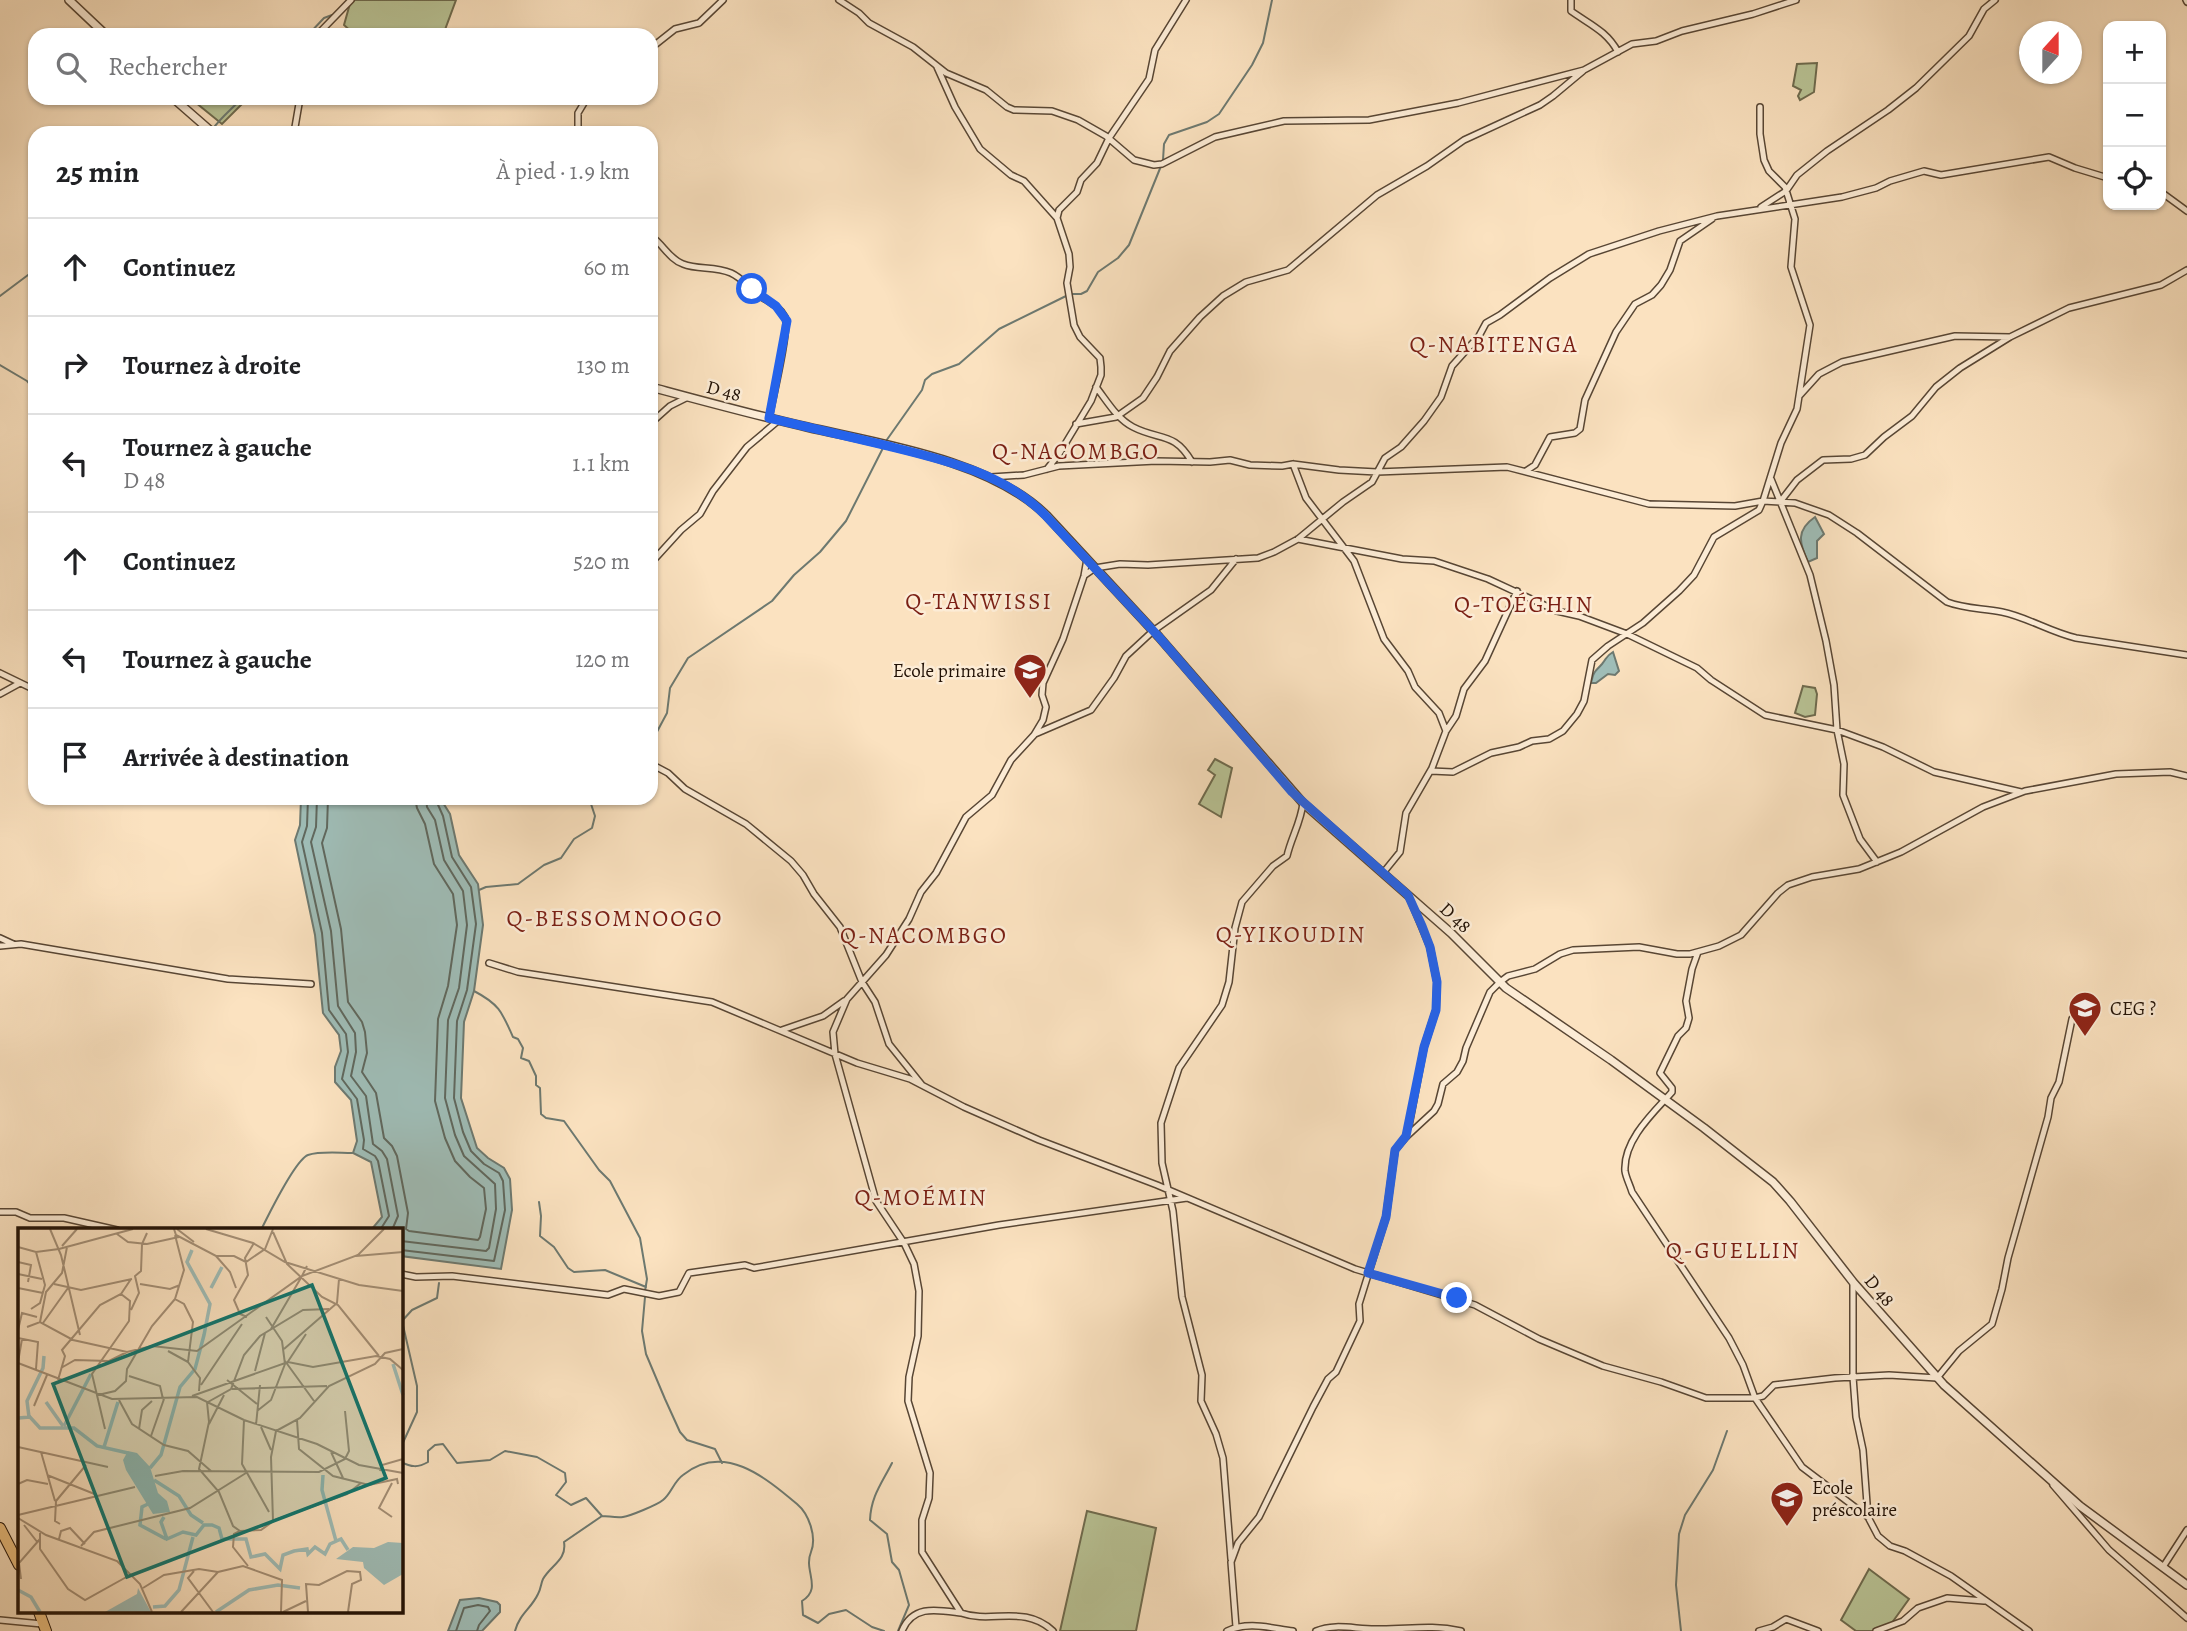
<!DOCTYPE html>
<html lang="fr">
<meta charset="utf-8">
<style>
:root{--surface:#fff;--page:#f6f6f6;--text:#202124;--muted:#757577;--line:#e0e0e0}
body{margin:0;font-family:Alegreya,serif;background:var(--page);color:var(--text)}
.controls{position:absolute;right:21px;top:21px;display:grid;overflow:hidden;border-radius:14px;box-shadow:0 2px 5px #0004}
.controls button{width:63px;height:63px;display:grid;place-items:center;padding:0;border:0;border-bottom:2px solid var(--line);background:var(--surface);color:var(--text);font:35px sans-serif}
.compass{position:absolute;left:2019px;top:21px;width:63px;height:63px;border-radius:50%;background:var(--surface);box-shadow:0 2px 5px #0004;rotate:21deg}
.stop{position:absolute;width:21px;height:21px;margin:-16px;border:5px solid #2563eb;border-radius:50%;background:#fff}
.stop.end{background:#2563eb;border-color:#fff;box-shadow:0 2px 7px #0008}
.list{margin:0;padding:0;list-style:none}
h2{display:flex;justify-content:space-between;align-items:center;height:91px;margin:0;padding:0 28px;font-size:30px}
h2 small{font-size:23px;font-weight:400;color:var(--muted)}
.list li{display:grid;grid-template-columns:46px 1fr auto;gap:21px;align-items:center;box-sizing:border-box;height:98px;padding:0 28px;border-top:2px solid var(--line)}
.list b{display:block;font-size:26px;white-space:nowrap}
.list p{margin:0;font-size:23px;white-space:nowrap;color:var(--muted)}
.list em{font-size:23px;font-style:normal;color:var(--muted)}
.icon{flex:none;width:38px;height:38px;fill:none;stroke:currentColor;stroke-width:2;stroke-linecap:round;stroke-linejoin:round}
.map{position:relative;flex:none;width:2187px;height:1631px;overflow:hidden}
.search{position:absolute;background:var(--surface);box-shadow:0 2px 5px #0004;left:28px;top:28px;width:630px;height:77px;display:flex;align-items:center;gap:18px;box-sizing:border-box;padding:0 24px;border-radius:21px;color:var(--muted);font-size:26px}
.panel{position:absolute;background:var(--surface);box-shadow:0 2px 5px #0004;left:28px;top:126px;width:630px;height:679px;border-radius:21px}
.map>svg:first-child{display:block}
.green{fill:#b9c496;stroke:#6e6b4e;stroke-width:2}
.water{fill:#9fbdb7;stroke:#6d7970;stroke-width:2}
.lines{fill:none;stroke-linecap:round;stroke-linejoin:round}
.shore{stroke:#60685e;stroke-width:2}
.stream{stroke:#6d7970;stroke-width:2}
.minor-casing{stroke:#584634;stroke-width:8}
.tertiary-casing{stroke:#584634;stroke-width:10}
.trunk-casing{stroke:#221206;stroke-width:12}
.minor{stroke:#fcecd6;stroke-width:5}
.tertiary{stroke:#fcecd6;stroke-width:7}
.trunk{stroke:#eec180;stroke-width:10}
.route{stroke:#2563eb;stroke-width:9}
.labels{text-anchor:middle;stroke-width:5;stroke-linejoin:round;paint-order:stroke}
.street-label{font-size:19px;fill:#221206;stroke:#fcecd6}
.poi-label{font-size:19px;fill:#221206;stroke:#fcecd6;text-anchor:start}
.quarter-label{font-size:23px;letter-spacing:2px;fill:#7a1f14;stroke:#fcecd6}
.inset-river{fill:none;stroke:#9fbdb7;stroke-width:3.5}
.inset-road{fill:none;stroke:#a48f76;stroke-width:2}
.view{fill:#0f766e;fill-opacity:0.15;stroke:#0f766e;stroke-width:3.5}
.inset-edge{fill:none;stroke:#221206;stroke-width:3.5}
</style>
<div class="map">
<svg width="2187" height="1631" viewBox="0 0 2187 1631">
<rect width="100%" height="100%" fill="#fbe2c0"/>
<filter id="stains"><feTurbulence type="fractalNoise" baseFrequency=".00286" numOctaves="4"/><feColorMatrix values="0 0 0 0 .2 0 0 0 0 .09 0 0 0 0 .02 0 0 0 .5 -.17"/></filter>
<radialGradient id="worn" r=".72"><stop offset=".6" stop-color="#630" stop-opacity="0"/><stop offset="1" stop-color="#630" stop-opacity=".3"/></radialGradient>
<!-- green -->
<path class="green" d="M351,0H456L443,35H355L344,25Z
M1817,63L1814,92L1800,100L1798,96L1801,90L1793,86L1797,64Z
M190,98H248L222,124Z
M1803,686L1815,688L1817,694L1815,715L1805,717L1795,713Z
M1215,759L1232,768L1221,817L1199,804L1215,775L1208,770Z
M1087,1511L1156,1528L1136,1631H1060Z
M1869,1569L1909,1599L1886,1631H1856L1841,1620Z"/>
<!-- water -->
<path class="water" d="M1815,517L1824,534L1817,541V558L1808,562C1799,543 1796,530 1815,517Z
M1613,652L1619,671L1615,675L1608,674L1596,683H1591C1594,670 1595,672 1602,664C1607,658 1606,656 1613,652Z
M301,798H440L450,814L459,855L478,884L483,925L474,991L464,1022L461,1098L477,1148L488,1158L504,1168L510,1179L512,1210L501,1269L401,1256V1230H371L382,1217L371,1162L353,1153L357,1141L351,1100L335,1082V1067L341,1051L339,1035L323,1013L315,935L295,840L300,825Z
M479,1598L497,1602L500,1605V1612L482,1631H448L460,1600Z"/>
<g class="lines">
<!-- shore -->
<path class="shore" d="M308,798L307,826L302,842L322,933L329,1010L346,1034L348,1052L342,1079L357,1099L364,1140L363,1149L375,1156L378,1161L389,1216L380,1230
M317,798L316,827L311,842L331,931L338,1006L355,1033L356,1052L351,1076L366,1096L373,1144L382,1151L387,1159L398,1216L392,1230
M328,798L327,828L322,843L341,929L348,1002L362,1022L365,1032L367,1053L362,1072L376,1093L384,1138L392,1146L397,1156L408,1213L406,1229L409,1231L478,1240L480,1237L486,1209L484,1188L470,1177L455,1161L445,1138L435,1101L438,1019L448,986L457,925L453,894L434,864L425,824L417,808L415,798
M401,1241L486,1251L489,1248L496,1209L495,1184L464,1156L455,1135L445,1098L448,1020L459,988L467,925L463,891L444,860L435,820L427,807L426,798
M401,1250L494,1261L505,1210L503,1181L499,1173L484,1164L471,1151L463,1132L454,1098L457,1021L467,990L476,924L471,887L452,857L443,816L435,798
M456,1631L464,1608L478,1605L488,1607L490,1611L479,1625L477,1631"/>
<!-- stream -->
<path class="stream" d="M308,35L324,18L332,15
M212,130C220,118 232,109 242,98
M1163,160L1164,144L1169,135L1207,122L1219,114L1252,65L1263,43L1272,0
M1071,294H1081L1087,291L1098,272L1118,258L1129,245L1161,166
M0,296L28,275L35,273
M0,365L27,381L35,391
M886,441L922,390L925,380L932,374L959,364L999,329L1066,296
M651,743L667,713L670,688L688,658L772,601L794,575L820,552L846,521L884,446
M479,890L486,887L518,884L544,865L561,858L574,839L592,828L595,816L589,798
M474,991C499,1004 502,1012 513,1037L518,1039L523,1048L521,1058L529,1061L536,1076V1085L540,1088L541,1114L546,1118L564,1121L599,1170L610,1181L640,1238L647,1279L645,1291
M539,1202L541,1216L540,1236L554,1247L568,1268L574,1272L605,1270L646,1287
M261,1230C268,1216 295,1160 308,1155C320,1151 339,1153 352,1153
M645,1297L642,1331L646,1354L665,1399L680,1432L687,1440L715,1449L722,1463
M401,1447L417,1412V1386L402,1321L412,1310L437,1298L439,1283
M401,1462C411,1467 418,1468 428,1462V1451L435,1445L443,1444L457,1463L490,1460L505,1451L537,1457L565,1473L566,1482L556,1495L571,1505L586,1498L602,1516C608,1516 616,1518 623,1517C630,1516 657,1505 663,1500C671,1494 674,1481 683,1475C723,1442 765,1477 797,1504C809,1514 817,1537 811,1552C803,1571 823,1588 802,1601L803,1615L818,1623L829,1614L846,1610L872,1627L884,1631
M892,1463C882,1483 871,1496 870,1520L887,1534L892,1562L899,1570L909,1605L898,1631
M515,1631C520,1613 531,1609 538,1594C541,1589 541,1583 543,1579C551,1565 567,1560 564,1542L602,1516
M1681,1631L1676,1585L1679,1534L1685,1515L1713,1470L1727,1431"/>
<defs>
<path id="minor" d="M839,0L859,13L869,23L913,47L946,73L986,90L1007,107L1014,110L1052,111L1078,120L1106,136L1134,160L1154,165L1162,164L1215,137L1284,121L1369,120L1458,103L1584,70L1632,44L1656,41L1682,31L1753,14L1796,0
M1571,0V11C1589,24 1607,31 1618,52
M2186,0L2187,2
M317,35L351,0
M651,48L675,29L699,23L723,0
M937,67L955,107L980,149L1011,175L1024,181L1057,218
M294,133L300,98
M578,133V113L587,98
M2161,192L2187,211
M1761,207L1786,191L1797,175L1827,151L1888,110L1916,88L1969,36L1984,9L1995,0
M651,236C663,244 669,259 683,264C698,270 714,266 731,273C742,278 747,286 756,293C766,301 779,305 785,317C790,327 772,402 769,418
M1096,387C1107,401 1117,419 1133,427C1160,441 1174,431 1192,462
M1800,395L1819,374L1842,362L1955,336L2010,337L2069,308L2161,285L2187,270
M651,423L670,406L688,397
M1076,424L1116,417L1143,398L1157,377L1170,351L1200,317L1223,296L1246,282L1288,270L1377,195L1427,166L1464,140L1540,105L1553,96L1583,71
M1293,464L1306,498L1354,561L1384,639L1408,671L1415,687L1439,713L1446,731
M1047,469L1059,454L1091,401L1101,375V367L1100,358L1080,337L1074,325L1067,283L1070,267L1069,254L1057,218L1059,210L1077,192L1081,180L1097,163L1109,138L1149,79L1155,50L1186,0
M1526,471L1535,465L1550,437L1575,433L1580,429L1585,400L1616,332L1635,304L1652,295L1661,285L1670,270L1680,241L1712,219
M991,477L1024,475L1059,466L1156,461L1210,462L1230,460L1250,465L1282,466L1293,464L1339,470L1377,472L1507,467L1649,504L1735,506L1763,501L1795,503L1829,515L1857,533L1947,602C1965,609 1982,608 2002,612C2027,617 2050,632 2076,638L2187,655
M1771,479L1810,575L1826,641L1834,685L1837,730L1844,764L1843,795L1860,839L1877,862
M1780,502L1797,480L1823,460L1851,459L1865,455L1884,437L1912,416L1936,387L1960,368L2010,337
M1298,539L1402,559L1434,561L1488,579L1557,611L1579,616L1627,634L1697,668L1711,680L1765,715L1837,730L1883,747L1934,772L2021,792
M651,563L681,530L700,514L713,491L747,447L779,420
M1085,575L1095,568L1120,564L1148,565L1258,558L1274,552L1298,539L1343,502L1372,482L1385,458L1401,447L1424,421L1441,397L1452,366L1479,336L1486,323L1500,315L1550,278L1589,254L1659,231L1717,216L1842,197L1876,188L1890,181L1924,171L1941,175L2049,157L2075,168L2108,178
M0,673L35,690
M0,694L20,683
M1035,734L1091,710L1114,678L1126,656L1153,631L1211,590L1236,559
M651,764L668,773L685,789L746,824L791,861L803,875L814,894L840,927L862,982L875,1002L889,1044L922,1085
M1431,771L1453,772L1491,753L1519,747L1532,741L1549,739L1563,731L1577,714L1584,701L1592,660L1608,646L1643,623L1679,591L1694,575L1714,537L1759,510L1763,501L1781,443L1797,409L1810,325L1791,267L1795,219L1785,187L1769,171L1764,160L1760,134V107
M1383,873L1400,852L1406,813L1432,768L1446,731L1456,716L1464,689L1485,661L1517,591
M0,938L13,944
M0,946L21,944L228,979L311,984
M1698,952L1692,969L1686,1001L1689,1018L1686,1028L1678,1036L1660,1073L1672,1088V1092C1654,1112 1623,1140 1625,1171C1626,1178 1630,1185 1632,1192L1729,1338L1743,1365L1755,1398L1802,1467L1868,1517L1878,1536L1890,1546L1905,1551L1951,1576L2029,1631
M489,963L518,972L712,1002L857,1063L910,1079L964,1107L1039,1140L1157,1185L1355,1269L1475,1305L1539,1339L1603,1366L1661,1382L1706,1398H1755L1763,1396L1774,1385L1835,1378L1889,1375L1937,1378L1959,1351L1992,1324L2002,1289L2008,1258L2048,1117L2051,1098L2059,1082L2072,1019
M782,1030L823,1016L844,1001
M1407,1136L1424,1047L1436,1010L1437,982L1430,947L1410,899
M0,1212H16L30,1218H64L117,1230
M401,1274L416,1277L452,1276L608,1295L624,1289L659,1296L679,1292L689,1273L745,1265L754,1268L999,1225L1187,1198
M1853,1283V1377L1856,1417L1863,1450L1868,1517
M2053,1485L2109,1550L2187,1618
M1231,1559L1223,1458L1216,1434L1201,1401L1202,1375L1182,1297L1173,1211L1162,1163L1161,1123L1179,1068L1222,1005L1229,982L1235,928L1242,902L1273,866L1287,856C1291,838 1301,822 1303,803
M2163,1567L2187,1530
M0,1620L42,1624
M1236,1627L1231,1562L1238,1543L1259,1517L1313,1407L1328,1379L1336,1372L1360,1321L1359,1304L1386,1217L1395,1150L1407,1136L1434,1111L1438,1104L1443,1084L1457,1072L1463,1061L1466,1048L1490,992L1500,982L1508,976L1535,969L1560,954L1573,950L1639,947L1677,954H1690L1719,946L1741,935L1778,893L1788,885L1812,877L1859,869L1901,852L1983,807L2025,791L2116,774L2170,772L2187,776
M902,1631C913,1604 938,1610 961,1613
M1053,1631C1024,1604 992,1624 961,1613L922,1552V1520L929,1498L930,1473L908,1401L909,1377L918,1336L919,1291L914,1264L904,1243L876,1201L835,1054L833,1032L847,999L886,955L909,919L921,892L936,873L966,817L992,795L1011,760L1034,735L1043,720L1046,707L1042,695L1043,683L1063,639L1084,576L1087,559
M1227,1631C1248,1621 1270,1628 1293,1631
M1316,1631C1335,1623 1354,1629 1375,1629C1406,1630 1429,1624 1461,1631
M1759,1631L1773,1627L1786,1619L1818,1631
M1876,1631L1903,1621L1918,1608L1947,1598L1984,1601"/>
<path id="tertiary" d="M69,0L106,35
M173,98L213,133
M651,387C703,401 754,415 807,427C881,444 990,460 1046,515L1159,637L1303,803L1451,933L1506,988L1611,1060L1704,1128L1773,1182L1790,1201L1853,1282L1944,1385L2080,1506L2187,1585"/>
<path id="trunk" d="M0,1528L19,1565
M39,1612L46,1631"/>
</defs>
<!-- minor casing -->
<use href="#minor" class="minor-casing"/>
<!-- tertiary casing -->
<use href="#tertiary" class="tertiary-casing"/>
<!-- trunk casing -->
<use href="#trunk" class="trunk-casing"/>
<!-- minor -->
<use href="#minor" class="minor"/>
<!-- tertiary -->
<use href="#tertiary" class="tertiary"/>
<!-- trunk -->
<use href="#trunk" class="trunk"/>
</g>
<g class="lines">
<!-- route -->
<path class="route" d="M752,289L776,306L787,321L769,418C808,427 846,436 884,445C941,459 1003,472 1045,515L1159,637L1292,792L1408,895L1422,926L1430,947L1437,982L1436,1010L1424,1047L1406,1136L1395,1150L1386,1217L1368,1273L1457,1298"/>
</g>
<!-- icons -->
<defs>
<symbol id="school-pin" viewBox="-11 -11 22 30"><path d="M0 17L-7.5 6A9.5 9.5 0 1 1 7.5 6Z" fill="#8f2418" stroke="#fcecd6"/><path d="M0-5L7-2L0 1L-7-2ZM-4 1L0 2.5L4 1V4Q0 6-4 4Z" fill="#fff"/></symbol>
</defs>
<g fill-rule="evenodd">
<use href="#school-pin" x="1011" y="651" width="38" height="52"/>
<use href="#school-pin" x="2066" y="989" width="38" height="52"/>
<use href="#school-pin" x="1768" y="1479" width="38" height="52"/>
</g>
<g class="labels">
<!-- street labels -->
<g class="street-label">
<text transform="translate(724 390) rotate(15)" y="7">D 48</text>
<text transform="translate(1456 917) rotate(43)" y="7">D 48</text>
<text transform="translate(1880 1290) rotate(50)" y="7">D 48</text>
</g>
<!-- poi labels -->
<g class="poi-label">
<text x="1006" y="677" text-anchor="end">Ecole primaire</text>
<text x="2110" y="1015">CEG ?</text>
<text x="1812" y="1494">Ecole<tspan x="1812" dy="22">préscolaire</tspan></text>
</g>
<!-- quarter labels -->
<g class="quarter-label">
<text x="1494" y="352">Q-NABITENGA</text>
<text x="1076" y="459">Q-NACOMBGO</text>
<text x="979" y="609">Q-TANWISSI</text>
<text x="1524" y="612">Q-TOÉGHIN</text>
<text x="615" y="926">Q-BESSOMNOOGO</text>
<text x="1291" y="942">Q-YIKOUDIN</text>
<text x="924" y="943">Q-NACOMBGO</text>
<text x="921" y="1205">Q-MOÉMIN</text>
<text x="1733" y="1258">Q-GUELLIN</text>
</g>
</g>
<!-- overview -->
<g transform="translate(18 1228)">
<rect width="385" height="385" fill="#fbe2c0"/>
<path d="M110,223L119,225L132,239L140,265L149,273L152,284L135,286L108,242L105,232ZM370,314L385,315V346L366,357L346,340L345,334L318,331L335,319L356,320ZM120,360L133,384H87L119,366Z" fill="#9fbdb7"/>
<path class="inset-river" d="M193,60L204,39M375,136L385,167M28,174L45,198M11,189L9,173L25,140L26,128M0,190L12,189L22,200H56L79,218L110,225M46,198L73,146M86,219L100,174M132,240L143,227L162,159L177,141L186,107L192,76L169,34L174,22M305,247L304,262L318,313M136,252L161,268L173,287L185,295M130,276L124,279L122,297L148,311M146,289L143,294L149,311L165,304L178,307L186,297H194L201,300L204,311H228L233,329L247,326L262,341L265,327L276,323L289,321L290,326L297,319L307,326L312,316L323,311L330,322M0,362L13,369L22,384M135,379L147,378L161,362L175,309M198,384L231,362L260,357L282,360"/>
<path class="inset-road" d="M32,1L43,27L62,107M156,1L158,7L198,28H216L228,34L247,21L255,1M159,1L176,14M188,1L235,15L267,34L341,57L385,63M255,4L269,36L304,69L320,77L361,128M99,6L110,14L129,16L161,9M157,7L166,42L157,71L166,76L175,94L170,134L182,150L181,163M44,18L59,1M0,19L18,24L41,21L115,1M198,28L212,44L218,60M338,28L385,24M0,34L13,37L10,54M0,46L24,51M36,56L63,62L114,51M122,56L152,61L162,57M0,60L25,65M13,81L22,75L27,57L18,24M113,82L121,65L117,48L123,43L124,16L129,5M229,89L222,86L216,72L230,47L227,30L236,15M22,94L28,64L44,45L49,19M25,95L50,60M9,99L22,94L55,112L109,124L134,118L179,123L284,48L289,38M253,101L284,48L340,27L366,1M0,102L4,85L19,89M0,110L20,114L18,141M266,121L319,75L321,51M150,123L170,134M267,133L296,173M0,134L4,111M0,135L94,171L179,169L226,192L299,216L341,237L385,245M269,135L288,106M43,140L57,132L91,133L109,124M237,143L247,105M111,148L142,158L145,171M40,152L47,128L44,122L82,77L103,66L113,51M209,152L239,176M183,157L224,96M214,161L309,158M80,167L97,163L108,153L109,141L134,98L157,71M174,168L270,134L295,139L358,128L372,131L385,142M101,172L114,196L146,217L170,223L193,243M189,174L191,194L181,241L201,264L215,298L222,303L243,302L257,292L329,266L343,255M190,174L213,161L226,127L242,108L285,82L311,81M16,178L29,147M239,183L253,172L267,136L264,113L248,89M226,192L224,236L251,284M279,192L281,221L315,248L351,257L379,251L380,256M191,196L206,167M238,197L242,157M243,199L253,222M87,201L74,146L111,93L112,73L103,66M121,201L124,182L134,173M133,208L146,171M0,219L90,239M23,224L37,273M313,224L325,250M362,243L364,237L385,231M29,247L79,267M137,248L165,243L301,244L327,231L331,223L327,183M0,256L9,252L30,256M0,287L117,259M374,289L361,280L374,255M0,290L28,307L99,333L122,356L134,384M255,293L253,229L258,203L282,190L311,158L357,136L367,125L385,121M42,296L37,293L38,273L68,237M6,297L20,315M222,303L216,306L215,319L230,338M22,305V321L50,361L67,372L112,347M41,311L43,303L52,300L67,316M63,318L76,304L172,280L228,245M176,343L170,350L195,384M3,351L1,335L22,311M125,360L146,347L181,341L200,344M163,384L200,344L225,338L264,352L263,384M265,384L288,373M290,384L288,356L301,357L329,343L342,344L343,352L334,356L330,384"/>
<path class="view" d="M294,57L368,250L109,349L35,156Z"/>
<rect width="385" height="385" class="inset-edge"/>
</g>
<rect width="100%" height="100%" filter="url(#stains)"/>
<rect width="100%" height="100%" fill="url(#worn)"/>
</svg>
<div class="controls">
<button>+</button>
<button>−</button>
<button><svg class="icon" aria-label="locate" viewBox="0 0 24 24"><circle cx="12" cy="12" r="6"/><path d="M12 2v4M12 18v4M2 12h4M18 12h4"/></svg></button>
</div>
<svg class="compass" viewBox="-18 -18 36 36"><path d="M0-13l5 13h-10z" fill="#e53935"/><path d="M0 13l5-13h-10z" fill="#757577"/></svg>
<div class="stop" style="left:752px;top:289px"></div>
<div class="stop end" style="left:1457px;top:1298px"></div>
<div class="search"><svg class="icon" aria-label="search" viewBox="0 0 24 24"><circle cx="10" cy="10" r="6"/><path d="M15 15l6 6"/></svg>Rechercher</div>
<section class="panel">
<h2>25 min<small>À pied · 1.9 km</small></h2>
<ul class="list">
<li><svg class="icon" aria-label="ahead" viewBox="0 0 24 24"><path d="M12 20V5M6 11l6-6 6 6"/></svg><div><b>Continuez</b></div><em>60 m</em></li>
<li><svg class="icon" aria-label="right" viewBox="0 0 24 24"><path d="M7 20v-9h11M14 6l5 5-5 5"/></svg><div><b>Tournez à droite</b></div><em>130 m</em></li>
<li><svg class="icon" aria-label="left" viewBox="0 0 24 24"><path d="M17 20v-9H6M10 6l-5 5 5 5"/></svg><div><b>Tournez à gauche</b><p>D 48</p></div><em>1.1 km</em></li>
<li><svg class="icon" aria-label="ahead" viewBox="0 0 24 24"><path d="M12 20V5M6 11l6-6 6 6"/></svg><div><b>Continuez</b></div><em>520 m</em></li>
<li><svg class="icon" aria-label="left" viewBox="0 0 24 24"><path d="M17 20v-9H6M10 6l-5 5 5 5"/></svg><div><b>Tournez à gauche</b></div><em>120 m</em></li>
<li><svg class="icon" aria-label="arrive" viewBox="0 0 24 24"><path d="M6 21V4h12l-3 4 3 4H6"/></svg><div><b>Arrivée à destination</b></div></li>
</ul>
</section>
</div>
